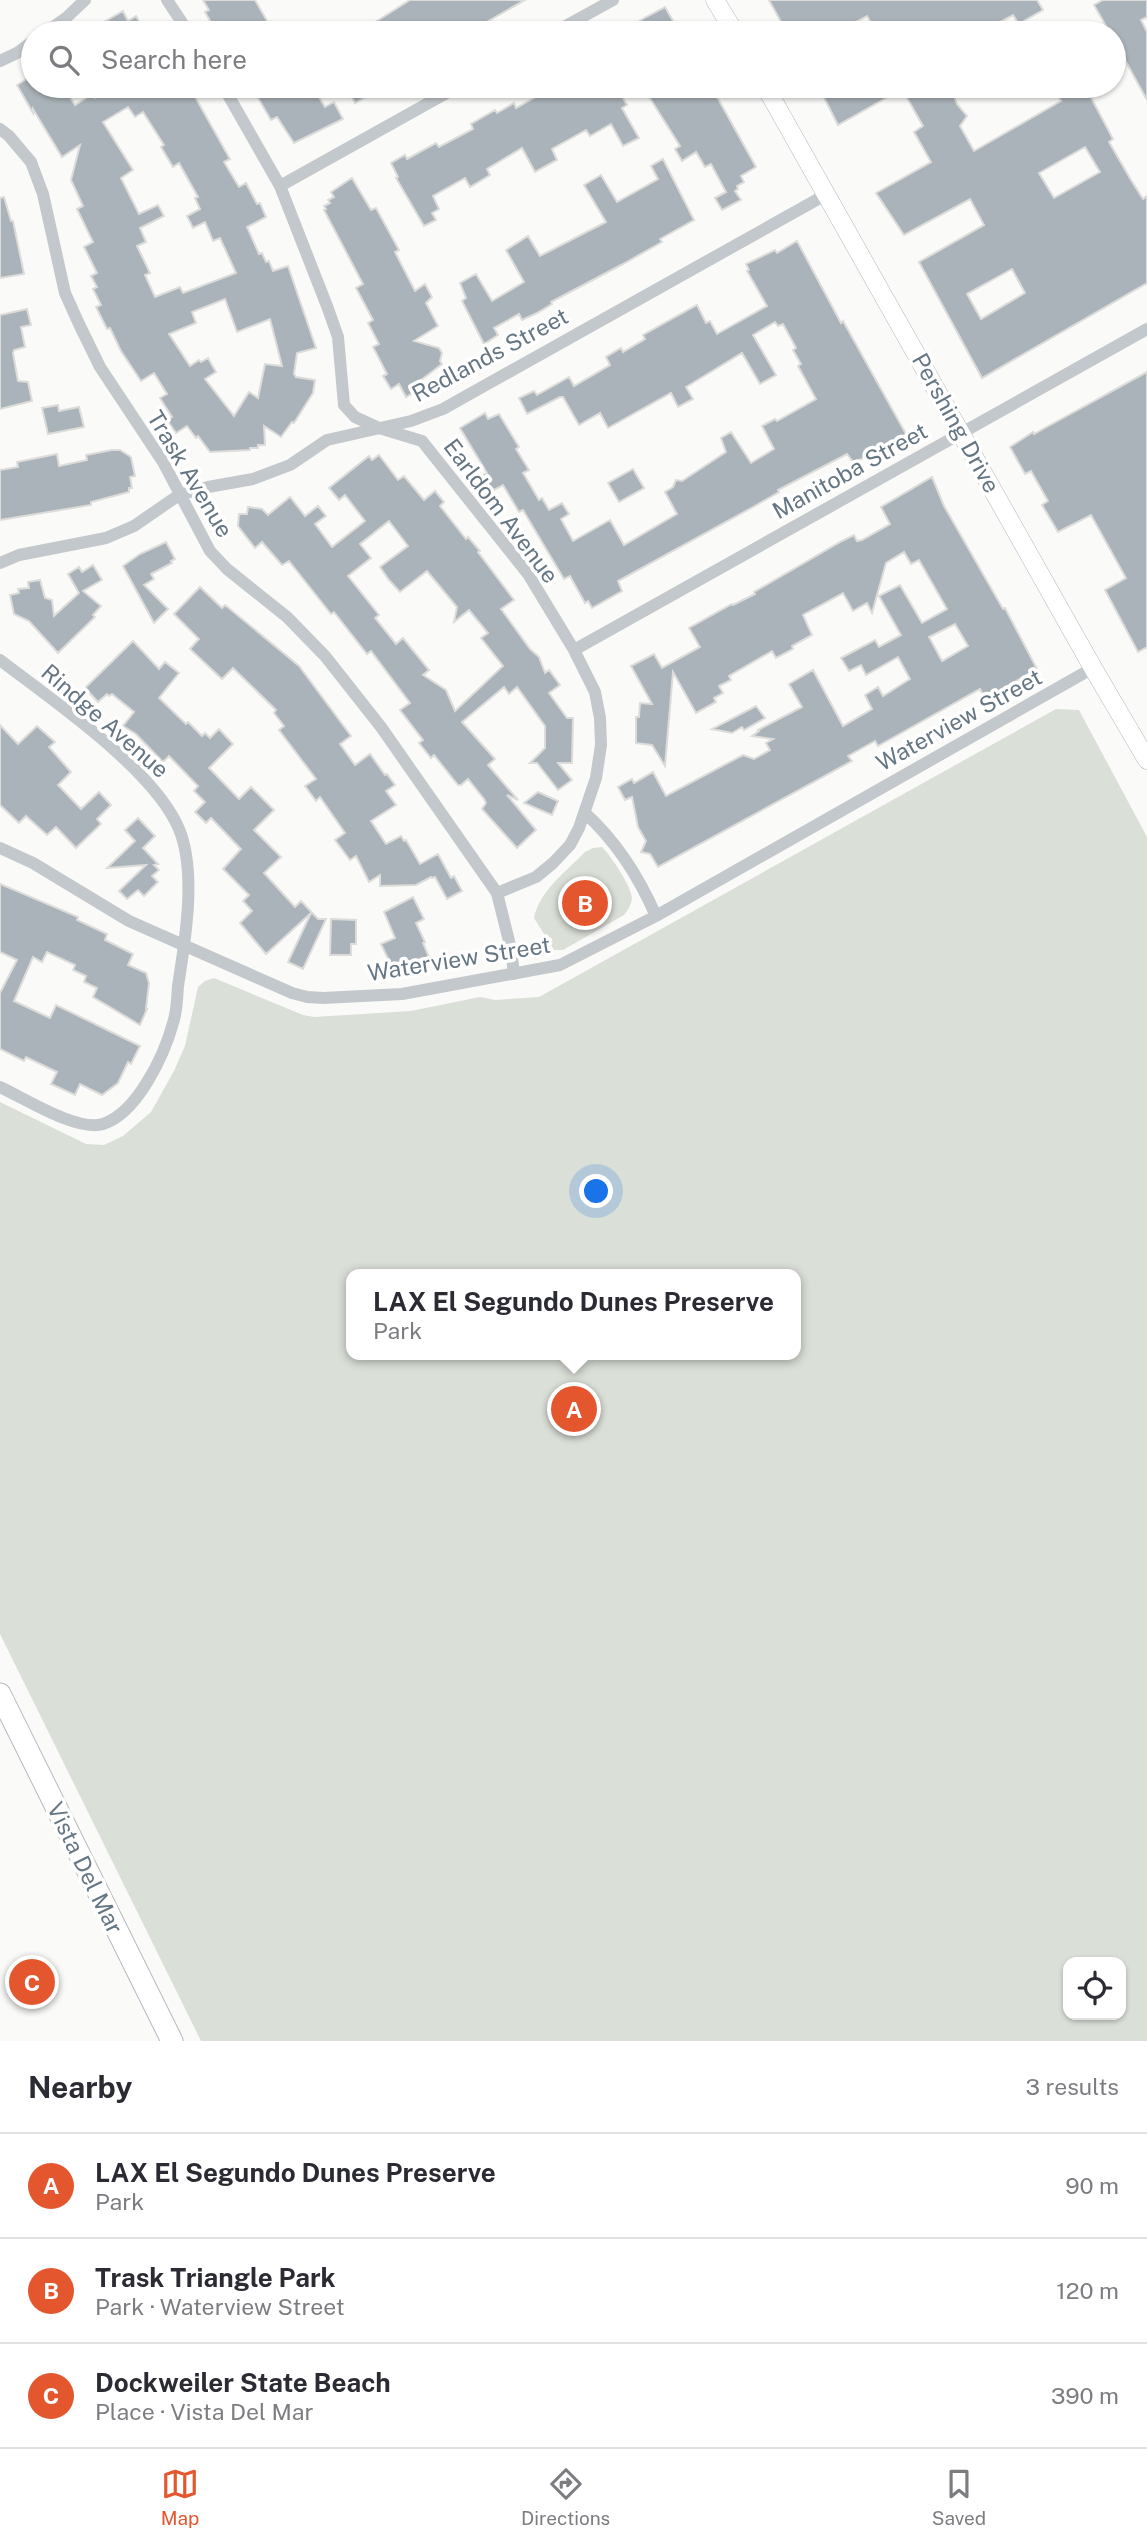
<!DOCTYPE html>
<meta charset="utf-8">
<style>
:root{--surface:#fff;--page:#f2f2f3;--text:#2b2b33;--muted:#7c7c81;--line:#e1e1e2;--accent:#e4572e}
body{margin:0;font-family:"Public Sans",sans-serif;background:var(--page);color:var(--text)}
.controls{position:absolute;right:21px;bottom:21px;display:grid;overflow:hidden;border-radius:14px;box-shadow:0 2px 5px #0004}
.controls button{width:63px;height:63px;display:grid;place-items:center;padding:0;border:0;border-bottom:2px solid var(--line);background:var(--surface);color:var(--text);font:35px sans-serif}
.you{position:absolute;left:597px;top:1192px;width:24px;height:24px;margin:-18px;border:5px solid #fff;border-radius:50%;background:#1a73e8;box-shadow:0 0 0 10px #1a73e833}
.badge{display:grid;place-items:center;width:46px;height:46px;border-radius:50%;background:var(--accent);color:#fff;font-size:23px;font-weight:700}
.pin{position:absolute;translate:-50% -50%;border:4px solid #fff;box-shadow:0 2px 7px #0006}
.popup{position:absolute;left:346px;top:1269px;width:455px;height:91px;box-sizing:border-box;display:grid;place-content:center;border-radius:14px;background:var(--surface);filter:drop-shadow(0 2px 5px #0005);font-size:23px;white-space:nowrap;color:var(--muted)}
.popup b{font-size:26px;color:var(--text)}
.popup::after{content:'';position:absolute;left:50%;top:100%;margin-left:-14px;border:14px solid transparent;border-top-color:var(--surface)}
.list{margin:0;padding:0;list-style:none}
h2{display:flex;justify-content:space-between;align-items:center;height:91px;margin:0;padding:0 28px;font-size:30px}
h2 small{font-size:23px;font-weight:400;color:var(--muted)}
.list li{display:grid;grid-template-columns:46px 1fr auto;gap:21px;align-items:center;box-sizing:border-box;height:105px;padding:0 28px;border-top:2px solid var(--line)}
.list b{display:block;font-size:26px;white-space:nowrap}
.list p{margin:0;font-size:23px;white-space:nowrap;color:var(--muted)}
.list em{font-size:23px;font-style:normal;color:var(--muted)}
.icon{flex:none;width:38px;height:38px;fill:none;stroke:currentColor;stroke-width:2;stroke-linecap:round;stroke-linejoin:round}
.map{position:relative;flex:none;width:1147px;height:2041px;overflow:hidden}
.search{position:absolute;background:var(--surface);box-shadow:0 2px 5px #0004;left:21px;right:21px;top:21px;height:77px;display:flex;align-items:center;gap:18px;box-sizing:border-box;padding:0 24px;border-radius:38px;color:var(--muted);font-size:26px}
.sheet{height:406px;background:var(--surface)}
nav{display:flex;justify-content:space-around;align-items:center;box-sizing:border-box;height:98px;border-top:2px solid var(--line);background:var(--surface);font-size:19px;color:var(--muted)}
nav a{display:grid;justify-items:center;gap:4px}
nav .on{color:var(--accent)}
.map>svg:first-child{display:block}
.green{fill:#dadfd7;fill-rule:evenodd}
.building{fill:#aab3b9;stroke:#dcdcda;stroke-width:2;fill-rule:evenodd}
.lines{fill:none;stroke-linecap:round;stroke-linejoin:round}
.secondary-casing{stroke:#b3babf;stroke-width:19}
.primary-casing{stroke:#b5babe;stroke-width:23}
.minor{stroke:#c3c8cc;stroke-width:12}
.secondary{stroke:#fff;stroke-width:18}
.primary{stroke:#fff;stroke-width:21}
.labels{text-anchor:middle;stroke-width:7;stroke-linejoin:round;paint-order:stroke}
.street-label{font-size:23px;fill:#657683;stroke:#fff}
</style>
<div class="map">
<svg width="1147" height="2041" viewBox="0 0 1147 2041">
<rect width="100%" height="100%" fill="#fafaf8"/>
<!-- green -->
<path class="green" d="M1056,709L1079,710L1147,837V2041H201L0,1634V1102L86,1144L104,1145L123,1136L151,1112L174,1071L185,1046L198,987L205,981L214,978L303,1015L314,1017L411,1011L480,997L495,1000L539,997ZM352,1274H796V1355H352ZM1068,1962H1121V2015H1068Z
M602,847C611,856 632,887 632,899C631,905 628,910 624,915L563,950H554L534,918C539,891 567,871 585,852L593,848Z"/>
<!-- building -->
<path class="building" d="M203,0H255L274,33H217L205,12L209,10Z
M410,0H525L478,27L482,33H358Z
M769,0H1037L1043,10L1022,22L1018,23L1013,15L980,33H877L867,16L836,33H787Z
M1103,0H1147V17L1141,20L1147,32V100L1114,40V33H1110L1094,5Z
M665,7L680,33H620L646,17Z
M123,11L128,21L136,16L146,33H85Z
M33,75V86H56L62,95L67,92L75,105L92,94L95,98L113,86H189L230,159L224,162L239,187L246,183L257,204L260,203L266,217L247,227L259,254L262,253L266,262L269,261L273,271L288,266L316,348L297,353L294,374L296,377L315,380L313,393L294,423L292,422L281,437L264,426L265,445H258V448H250V450L210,452L198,436L196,438L187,426L176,433L167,420L172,417L160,398L167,394L154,373L141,381L121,351L110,328L107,329L96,307L101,305L93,289L97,287L91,276L97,273L84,247L93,242L77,209L83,206L71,180L80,145L62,157L33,109V113L17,85ZM128,107L135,117L143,112L164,145L161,147L173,167L179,163L198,197L195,198L200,209L187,216L193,228L205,222L213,241L220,238L236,273L183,293L180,287L155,297L145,275L150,273L137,246L146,242L140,228L164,216L158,205L139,214L121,178L133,170L103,122ZM225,299L237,332L270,319L282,366L265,364L258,398L249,392L234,416L205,379L216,372L208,358L201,362L199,360L190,366L169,334L196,323L192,312Z
M251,86H312L325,107L334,102L343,119L294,143L277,117L271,120Z
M346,86H385L355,103Z
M555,86H616L627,105L622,108L639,138L623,146L611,124L590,136L586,130L552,149L557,160L535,172L522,148L487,169L490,175L470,187L465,178L433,196L439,209L432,213L436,220L424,226L396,178L398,177L391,163L405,155L407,159L436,143L439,147L473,129L471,124L495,110L497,113L514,103L516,108Z
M664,86H711L756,167L741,176L744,182L737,186L738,189L735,191L741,200L722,210L715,198L726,192L711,164L705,167L696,152L682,161L675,149L680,146L648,95Z
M818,86H935L937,89L951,87L957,104L967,116L960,126L974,151L1061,101L1056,93L1060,90L1058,86H1085L1113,139L1109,142L1131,180L1143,199L1147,196V283L982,378L919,262L984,225L970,199L904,235L876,193L931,162L914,132L923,126L902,89L838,125ZM1085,147L1100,172L1054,198L1039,173ZM1012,269L1025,293L981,319L967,294Z
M663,159L694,220L660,239L662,242L623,264L551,302L552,304L537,313L522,320L519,314L494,328L498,335L484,344L462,301L466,298L460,283L476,274L492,301L524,282L506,250L528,236L540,256L606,222L584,185L601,175L617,202L658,179L651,166Z
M352,178L371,210L376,208L399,250L395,252L415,291L425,284L432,297L426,303L438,326L414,341L439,348L442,353L440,361L442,364L417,383L420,389L406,397L399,384L391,389L383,376L387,374L373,347L379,344L368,323L373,320L356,288L363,284L324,210L326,209L324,206L330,203L328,200L334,197L331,192Z
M4,197L11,221H13L24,274L0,278V198Z
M797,241L841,323L843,321L906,434L854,463L847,454L778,490L779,492L753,507L618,581L622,591L592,608L588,601L585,603L570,576L564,579L523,510L519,512L503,485L492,491L483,475L487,473L460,428L485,413L488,419L499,414L519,447L516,449L529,470L523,473L539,500L542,498L549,510L562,503L569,514L561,519L573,541L610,520L624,545L677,514L665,492L673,487L676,480L682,481L726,452L721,438L731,432L751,463L774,449L762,426L775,419L777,421L816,399L798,366L801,364L793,350L796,348L783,324L778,326L775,322L753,335L776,375L760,384L742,353L686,387L693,399L678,407L671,393L608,428L600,413L579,425L563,397H560L527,414L519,398L534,391L537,395L569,377L574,386L610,365L606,357L621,348L623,352L645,339L643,335L697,305L706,323L710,321L717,334L767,306L747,271L749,270L746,264L775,250L777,253Z
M27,309L31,325L21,327L25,347L14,350L13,353L18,381L28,382L32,401L0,409V315Z
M1147,372V647L1138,652L1105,590L1126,578L1091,515L1058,532L1042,505L1048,501L1031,471L1025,474L1010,447L1033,432L1034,434L1043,429Z
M58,405L59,411L79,407L84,427L48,434L42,408Z
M112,450H120L131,457L135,476L130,477L132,488H129V492L91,502V505L0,520V470L18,467L17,462L57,454L59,466L87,460L86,455Z
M379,455L398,480L404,476L424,500L435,491L444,502L440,506L466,539L468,537L480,551L478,552L514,600L501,609L530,649L539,657L545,673L549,670L560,685L549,693L567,718H573L572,763H558L572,780L558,790L537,763H530L545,748V726L517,687L509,694L504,687L462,722L495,759L488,765L518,800L507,795L536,830L517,848L482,809L486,803L484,799L468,779L461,785H458L434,755L431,758L419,743L423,740L400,710L410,703L371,651L367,654L334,612L331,614L289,561L282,565L262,542L255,548L238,526L239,514H247L248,507L262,509L268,515L290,497L305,516L318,506L326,516L315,524L332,547L365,521L345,495L339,500L329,488L369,456L372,460ZM389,521L408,546L380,567L389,580L400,592L427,571L457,607L454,622L469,610L488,633L481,638L503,666L455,711L446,690L423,675L429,670L403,638L396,644L375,618L379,615L348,576L371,558L360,544Z
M633,469L644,488L619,502L608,483Z
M932,477L944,506L1003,609L1005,608L1037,669L985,699L980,689L878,746L875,741L848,756L852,761L658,867L650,854L641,852L646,841L638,827L632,797L625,800L618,787L632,779L634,783L653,772L666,796L743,755L754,759L770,750L766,743L773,739L752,736L759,731L758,730L802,707L789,684L813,670L843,726L872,709L865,695L878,687L883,696L910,679L898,657L866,675L861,665L849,671L841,658L875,640L879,647L901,635L879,596L900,585L922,623L947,609L919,560L911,564L904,552L886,563L872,613L867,603L853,611L843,593L808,612L803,615L812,635L792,646L793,649L776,658L772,651L729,676L731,680L719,686L723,693L714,698L716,702L696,713L673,672L665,766L652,745L636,743V717H639L640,703L652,704L631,666L654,654L662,668L700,647L689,628L732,604L733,605L755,594L754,592L842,541L854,535L857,541L862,540L890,524L881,507ZM955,624L968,646L942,661L929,637Z
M166,542L175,559L171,561L172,563L151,574L154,579L144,585L168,609L154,623L123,566L140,554Z
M93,565L102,580L83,591L101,606L93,615L95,617L58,653L29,621L14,614L10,595L19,593L18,589L29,588L28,582L40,580L45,598L52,600L54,616L79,593L68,574L79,567L82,572Z
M200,587L222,608L225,605L299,666L351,736L340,744L355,765L370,754L385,775L387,774L395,785L386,791L396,805L371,821L386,844L401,836L404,841L406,840L420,864L438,854L451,878L454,876L462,891L447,899L435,877L432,878L431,877L416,885L380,886V875L369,882L356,856L350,860L335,840L345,833L320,797L316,801L305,786L316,779L279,730L284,726L274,713L276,710L233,668L222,679L190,649L199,639L174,614Z
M133,641L159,669L165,662L179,673L159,698L186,724L188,722L202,736L205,733L210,738L219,729L233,744L209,768L239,799L251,787L274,810L254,830L281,857L264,873L295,907L301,901L318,919H326L303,969L288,962L311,913L266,954L240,923L252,911L243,901L249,895L223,869L241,849L211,818L206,823L195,812L205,802L194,791L198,786L169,756L163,762L136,734L123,726L134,712L112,694L109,696L107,694L98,702L85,688Z
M756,706L765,718L744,730L742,727L732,733L712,729Z
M0,725L18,744L37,726L55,742L49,747L71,772L58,785L81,809L99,792L111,805L97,819L101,824L76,848L56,827L47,835L26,816L19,823L0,805Z
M538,792L558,801L552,815L524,803Z
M138,818L155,836L143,848L158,864L154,865L159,870L152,876L158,882L144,896L138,890L127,899L119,891L146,865L107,868L135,841L125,830Z
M0,884L78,917L77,920L107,934L105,940L133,954L128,965L146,973L149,983L146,1009H147L140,1025L93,997L97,988L84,982L86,976L73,970L75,965L47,952L42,962L33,957L14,1001L50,1018L56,1005L140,1046L131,1064L128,1062L118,1083L102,1095L80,1084L75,1095L51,1084L57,1072L26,1057L24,1061L0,1049V993L17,960L0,952Z
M413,897L424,919L416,923L425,942L423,943L429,957L394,971L381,944L395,938L384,912Z
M331,919L356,920V944H351V955H330Z"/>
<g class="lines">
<defs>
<path id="secondary" d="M715,0L735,33
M765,86L1093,668L1147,760"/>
<path id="primary" d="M0,1694L172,2041"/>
</defs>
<!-- secondary casing -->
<use href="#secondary" class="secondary-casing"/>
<!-- primary casing -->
<use href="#primary" class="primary-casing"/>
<!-- minor -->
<path class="minor" d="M167,0L189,33
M45,33L66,18L85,0
M553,33L613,0
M0,61L17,53L33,41
M223,86L280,186L327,306L338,337L344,405L355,417L379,428L422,441L528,574L574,650L595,692L600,718L601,745L596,778L579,828L570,845L553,863L536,877L497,893L511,949L514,974
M0,129L9,136L31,162L43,194L65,293L79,324L100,367L163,462L210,551L227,569L287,617L325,656L381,727L497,893
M280,186L459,86
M0,563L19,555L106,538L134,526L179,495L208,487L253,479L290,465L327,440L411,421L443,409L827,194
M574,650L1147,329
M0,660C52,700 154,769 179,829C197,872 185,941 178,986C177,998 177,1012 173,1023C164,1056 137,1113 103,1124C77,1132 24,1098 0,1087
M585,813C617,842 639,877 656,916
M0,848L33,863L129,921L292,993L307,997L323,998L402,994L560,965L656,916L1093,668"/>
<!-- secondary -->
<use href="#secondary" class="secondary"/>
<!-- primary -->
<use href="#primary" class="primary"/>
</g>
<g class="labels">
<!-- street labels -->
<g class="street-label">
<text transform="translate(490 355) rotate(-28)" y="8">Redlands Street</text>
<text transform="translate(956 423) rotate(61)" y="8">Pershing Drive</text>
<text transform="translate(850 471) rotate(-29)" y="8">Manitoba Street</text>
<text transform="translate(190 474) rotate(59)" y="8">Trask Avenue</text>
<text transform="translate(501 511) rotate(53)" y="8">Earldom Avenue</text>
<text transform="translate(959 720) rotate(-29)" y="8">Waterview Street</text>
<text transform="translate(105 721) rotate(41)" y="8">Rindge Avenue</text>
<text transform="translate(459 959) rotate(-9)" y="8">Waterview Street</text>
<text transform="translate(85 1868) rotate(64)" y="8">Vista Del Mar</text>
</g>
</g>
</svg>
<div class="controls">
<button><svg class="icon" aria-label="locate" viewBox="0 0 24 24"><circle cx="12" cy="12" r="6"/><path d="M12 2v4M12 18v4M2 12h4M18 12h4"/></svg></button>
</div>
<div class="you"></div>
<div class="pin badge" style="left:574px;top:1409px">A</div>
<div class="popup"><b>LAX El Segundo Dunes Preserve</b>Park</div>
<div class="pin badge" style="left:585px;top:903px">B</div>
<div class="pin badge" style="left:32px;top:1982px">C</div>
<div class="search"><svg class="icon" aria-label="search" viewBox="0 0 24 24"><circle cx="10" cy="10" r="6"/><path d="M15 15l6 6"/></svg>Search here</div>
</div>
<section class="sheet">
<h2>Nearby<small>3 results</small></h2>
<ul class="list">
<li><span class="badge">A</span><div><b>LAX El Segundo Dunes Preserve</b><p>Park</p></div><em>90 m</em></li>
<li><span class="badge">B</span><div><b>Trask Triangle Park</b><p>Park · Waterview Street</p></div><em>120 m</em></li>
<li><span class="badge">C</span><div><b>Dockweiler State Beach</b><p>Place · Vista Del Mar</p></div><em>390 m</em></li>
</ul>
</section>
<nav>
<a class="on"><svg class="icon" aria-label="map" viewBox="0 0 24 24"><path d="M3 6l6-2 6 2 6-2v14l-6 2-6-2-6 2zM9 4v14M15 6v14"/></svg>Map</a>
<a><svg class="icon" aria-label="directions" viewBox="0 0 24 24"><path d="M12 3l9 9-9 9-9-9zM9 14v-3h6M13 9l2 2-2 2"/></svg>Directions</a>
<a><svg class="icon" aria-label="saved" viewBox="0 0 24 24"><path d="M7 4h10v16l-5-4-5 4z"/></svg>Saved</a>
</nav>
